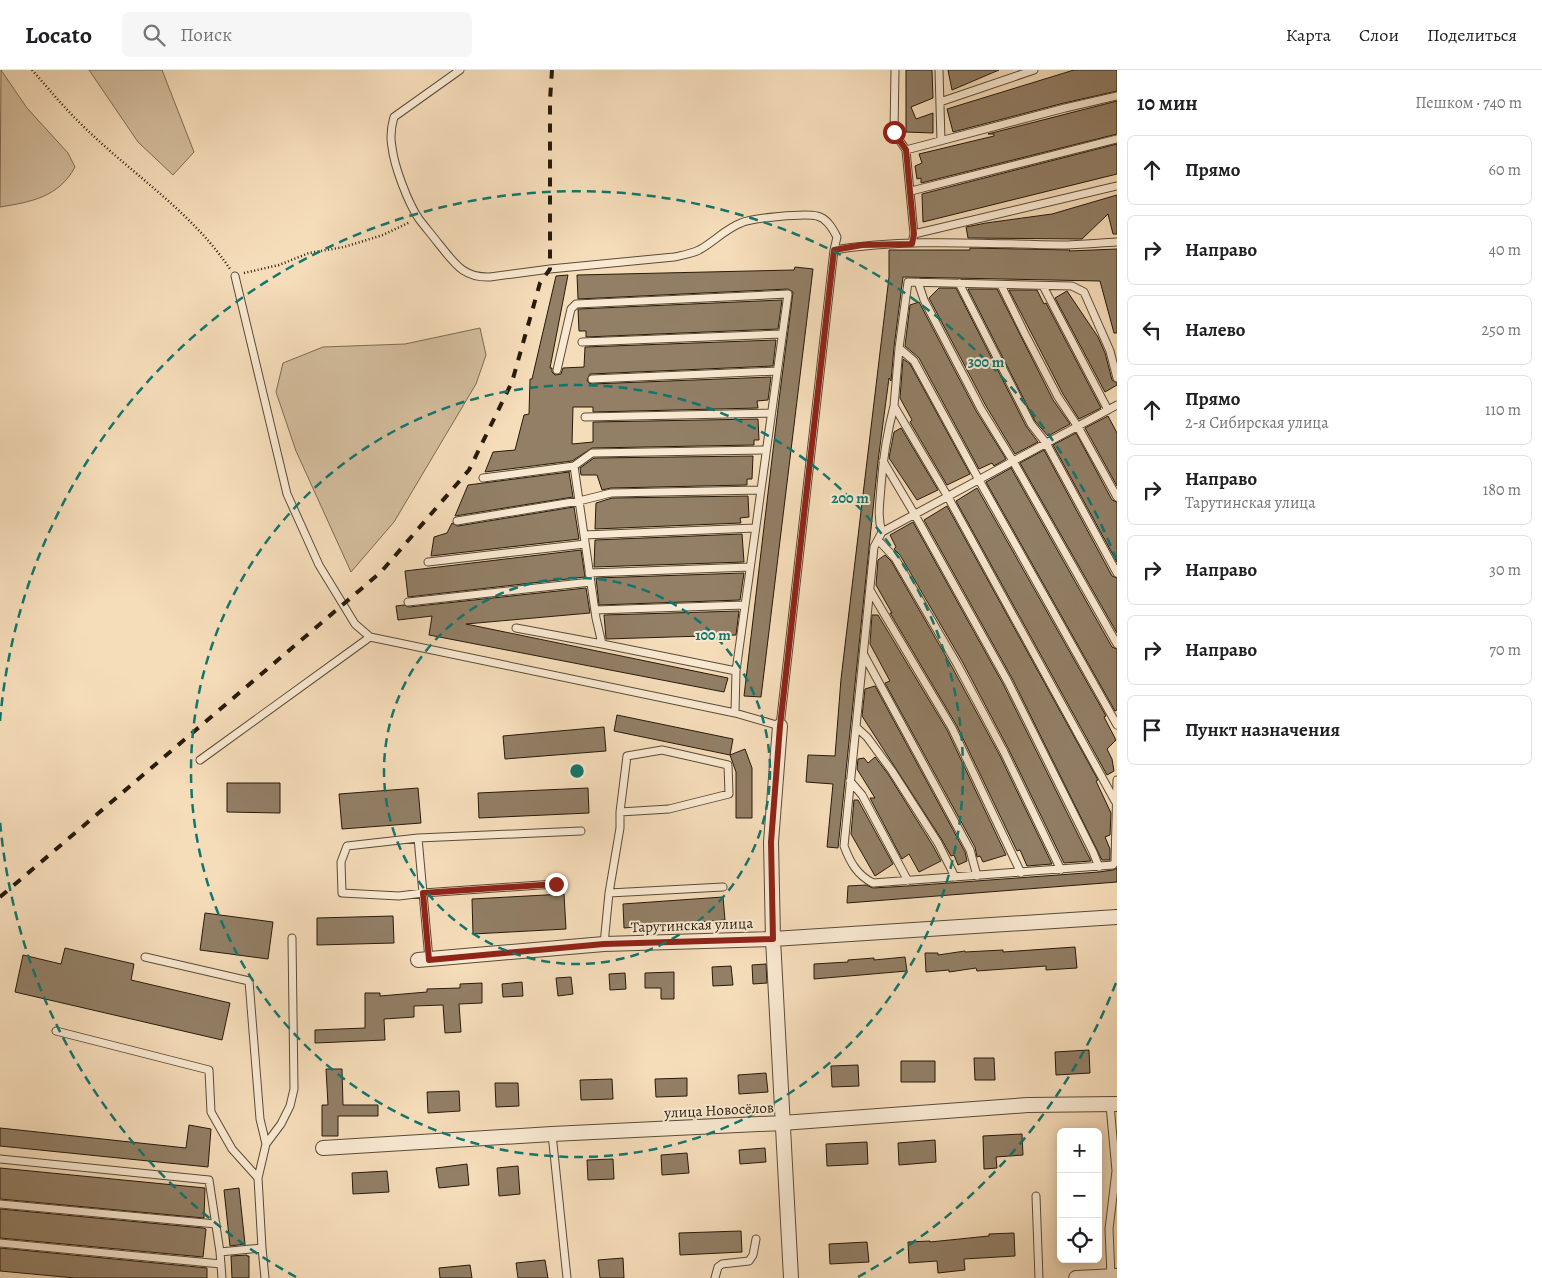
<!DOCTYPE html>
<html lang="ru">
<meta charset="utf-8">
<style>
:root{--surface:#fff;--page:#f6f6f6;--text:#202124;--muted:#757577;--line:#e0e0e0}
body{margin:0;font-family:Alegreya,serif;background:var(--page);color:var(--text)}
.controls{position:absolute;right:15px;bottom:15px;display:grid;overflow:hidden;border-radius:8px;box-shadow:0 2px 12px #0003}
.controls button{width:45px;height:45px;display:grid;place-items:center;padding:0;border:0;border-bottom:1px solid var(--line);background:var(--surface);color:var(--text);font:25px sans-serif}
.stop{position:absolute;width:15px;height:15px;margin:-11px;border:4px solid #8f2418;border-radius:50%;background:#fff}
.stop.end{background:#8f2418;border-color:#fff;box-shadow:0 1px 5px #0008}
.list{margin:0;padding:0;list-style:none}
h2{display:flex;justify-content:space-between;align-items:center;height:65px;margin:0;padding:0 20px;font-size:21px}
h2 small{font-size:16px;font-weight:400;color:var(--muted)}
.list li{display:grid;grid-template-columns:32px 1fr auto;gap:15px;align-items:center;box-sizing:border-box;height:70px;margin:0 10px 10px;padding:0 10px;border:1px solid var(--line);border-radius:8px}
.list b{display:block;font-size:19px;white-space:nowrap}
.list p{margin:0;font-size:16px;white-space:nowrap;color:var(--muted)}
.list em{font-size:16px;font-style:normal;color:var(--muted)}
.icon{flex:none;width:28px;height:28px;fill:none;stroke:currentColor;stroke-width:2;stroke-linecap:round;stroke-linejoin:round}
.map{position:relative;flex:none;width:1117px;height:1208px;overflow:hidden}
header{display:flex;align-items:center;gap:30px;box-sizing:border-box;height:70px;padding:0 25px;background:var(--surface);border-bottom:1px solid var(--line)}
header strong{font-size:24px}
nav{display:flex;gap:28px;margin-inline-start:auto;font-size:18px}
.search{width:350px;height:45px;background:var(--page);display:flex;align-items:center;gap:12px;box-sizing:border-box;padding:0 18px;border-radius:8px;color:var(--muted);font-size:19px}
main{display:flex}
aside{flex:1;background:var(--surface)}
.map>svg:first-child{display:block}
.green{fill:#d3bc9c;stroke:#7c6b54}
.building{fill:#927f66;stroke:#261a0b}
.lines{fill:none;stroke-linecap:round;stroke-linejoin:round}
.service-casing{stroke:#5a4b37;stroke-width:9}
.minor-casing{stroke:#5a4b37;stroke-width:16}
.path{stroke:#261a0b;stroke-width:2.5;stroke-dasharray:1 2.5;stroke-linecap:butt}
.service{stroke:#f9e9d2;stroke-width:7}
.minor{stroke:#f9e9d2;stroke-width:14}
.rail{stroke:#261a0b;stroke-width:4;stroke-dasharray:9 9;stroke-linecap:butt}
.route{stroke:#8f2418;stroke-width:6}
.ring{fill:none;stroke:#0f766e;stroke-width:2.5;stroke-dasharray:9 6}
.labels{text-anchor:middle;stroke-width:4;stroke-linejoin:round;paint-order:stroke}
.street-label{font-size:15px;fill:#261a0b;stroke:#f9e9d2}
.centre{fill:#0f766e;stroke:#f9e9d2;stroke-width:2.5}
.ring-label{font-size:15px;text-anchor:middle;font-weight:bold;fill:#0f766e;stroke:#f9e9d2;stroke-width:4;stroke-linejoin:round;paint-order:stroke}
</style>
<header>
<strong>Locato</strong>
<div class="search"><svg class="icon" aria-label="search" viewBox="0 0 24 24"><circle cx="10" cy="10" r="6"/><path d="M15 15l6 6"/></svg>Поиск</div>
<nav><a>Карта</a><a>Слои</a><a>Поделиться</a></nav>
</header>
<main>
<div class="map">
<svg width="1117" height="1208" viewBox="0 0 1117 1208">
<rect width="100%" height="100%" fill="#f6ddba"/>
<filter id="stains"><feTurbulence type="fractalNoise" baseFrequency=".004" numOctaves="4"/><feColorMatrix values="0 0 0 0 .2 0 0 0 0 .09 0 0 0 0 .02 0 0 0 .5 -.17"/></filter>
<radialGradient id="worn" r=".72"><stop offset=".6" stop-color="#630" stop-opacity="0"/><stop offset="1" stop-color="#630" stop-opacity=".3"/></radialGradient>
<!-- green -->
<path class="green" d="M1,0L27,38L68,83L75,97C59,127 31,132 0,137Z
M89,0H162L194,82L173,105L138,72Z
M480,258L486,285L476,314L394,452L351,502L296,381L276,322L283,293L323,277L405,274Z"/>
<!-- building -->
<path class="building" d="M906,0H932L933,28L911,37L916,49L933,43V63L906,62Z
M948,0H999L952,20Z
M1074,0H1117V21L1064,33L953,62L947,39Z
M1117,31V64L921,113V108L917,109L915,96L922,93L919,84L994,66V64H988Z
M1117,74V104L923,152L922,124Z
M1117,125V164H1113L1108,144L1082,169L968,168L966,157L986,153L1052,144Z
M970,178L1070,180L1069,181L1117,179V263H1114L1100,211L903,207L894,277L891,311L889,308L878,391L838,778L827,777L833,714L806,712L808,685L835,686L841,609L889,207V180H970Z
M795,197L813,199L761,627L744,626L779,330L793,222L788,219L578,229L577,205L794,200Z
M568,205L550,298H552V302L555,305L561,304L563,298L584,297L585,277L776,270L773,296L590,304L587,310L589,313L592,314L771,307L768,330L757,331L758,338L593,342V337H573L572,374L593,372V352L758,349L759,370H754V375L592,378L572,391L485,402L493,382L515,380L524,345L529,344L530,309H532L556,206Z
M939,218H956L1026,356L1038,372L1015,384L986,336L929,228Z
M968,219H997L1053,330L1070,354L1048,366L1035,351Z
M1009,220H1037L1044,234L1046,233L1101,338L1079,349L1063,324Z
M1067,221L1098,267L1105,283L1112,310L1117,313V315L1105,322L1055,228Z
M782,230L778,259L586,267V261H579L578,239Z
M919,232L976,341L1006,389L994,396L992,393L979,399L919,288L905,276L910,235Z
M903,289L910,294L970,404L947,415L910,352L912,350L900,328Z
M1108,346L1117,363V416L1085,358Z
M901,358L938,420L917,430L889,388L894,362Z
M1076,363L1112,430L1117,432V492L1053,375Z
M1044,380L1112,506L1117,508V563L1020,393Z
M753,386L752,409H747V415L611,418L602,420L597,405H581L580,398L594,388Z
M1011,398L1112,577L1117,579V640L1115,641L986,412Z
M569,402L573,427L455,446L468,415Z
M977,418L1106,646L1104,647L1116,670L1107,679L1112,689L1114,701L1107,705L956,431Z
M748,426L749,447L740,448L741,453L595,459L596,433L612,428Z
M947,436L1098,710L1096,711L1111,743L1110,765L1105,767L1110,779V790H1102L1013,610L924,450Z
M574,437L579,469L431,486L434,467L447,463L452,453L458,456Z
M913,452L1003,614L1091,791L1064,793L1009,680L962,591L900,485L894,479L896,477L890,465Z
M742,464L744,492L594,497L595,470Z
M581,480L585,507L408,527L405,501Z
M885,485L891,491L952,597L999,684L1052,794L1027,796L1020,780L1017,781L957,656L890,543H892L876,515L878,490Z
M744,503L740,530L599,535L596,508Z
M586,518L590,543L466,554L728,608L724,622L429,565L432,546L398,550L396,536L404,535L409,537Z
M739,541L736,565L606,569V568L604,545Z
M872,545H878L947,660L1006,785L983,792L980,786L977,787L975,777L885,613L890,611L870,574Z
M875,616L965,782L967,791L958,795L954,785L951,786L942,770L862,646L865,619Z
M617,645L733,669L730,685L614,661Z
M604,657L606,681L505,689L503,666Z
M745,679L752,698V748H736V702L730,685Z
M875,687L888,704L933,776L941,791L919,802L909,784L902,789L870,728H875L857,699L858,689L864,688L868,693Z
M227,713H280V743L227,742Z
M418,718L421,753L342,759L339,724Z
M588,718L589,743L479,748L478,723Z
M854,730H858L893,794L875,806L851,764Z
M1117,798V812L847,833L848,816L866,815L873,818L908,816L1099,802L1113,800Z
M564,824L566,859L473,864L472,829Z
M723,827L725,850L624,858L623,834Z
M205,843L273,852L268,889L200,880Z
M393,846L394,873L317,875V848Z
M1075,877L1077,898L1046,900V896L977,901L976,898L949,902V900L926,902L925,883H938V885L965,881V882L1003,880V882Z
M65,878L134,894L131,910L230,933L222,970L15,922L23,885L61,894Z
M905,887L907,901L814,909V894L848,892V890L874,888V890Z
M766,894L767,913L753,914L752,895Z
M731,896L733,915L713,916L712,897Z
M674,902V929H661V918H645V903Z
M625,903L626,919L610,920L609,904Z
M571,907L573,924L558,926L556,908Z
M522,912L523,926L503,927L502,914Z
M482,913V933L459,934L461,962L445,963L443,935L414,936V947L384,949L385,970L315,973V960L365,958V923H380V926L427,922V919L460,918V914Z
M1089,980L1090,1003L1056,1005L1055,982Z
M974,988H994L995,1010H975Z
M901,991H935V1012H901Z
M858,995L859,1016L832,1017L831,996Z
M326,999H342L343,1035H378V1046H338V1066H322V1035H328Z
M766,1003L768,1022L739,1024L738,1005Z
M687,1008V1026L656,1027L655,1009Z
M612,1009L613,1029L581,1030L580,1010Z
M495,1013H518L519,1036L496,1037Z
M459,1021L460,1041L428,1043L427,1022Z
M189,1055L211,1059L208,1097L0,1076V1058L186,1078Z
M1022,1064L1023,1085L996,1087L997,1098L984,1099L983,1066Z
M935,1070L936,1092L899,1095L898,1073Z
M867,1072L868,1094L827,1096L826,1074Z
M765,1078L766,1092L740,1094L739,1080Z
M687,1083L689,1103L662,1105L661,1085Z
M613,1089L614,1109L588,1110L587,1090Z
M467,1094L469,1115L439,1118L436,1098Z
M518,1096L520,1124L499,1126L497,1098Z
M0,1098L205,1118L204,1148L0,1129Z
M387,1101L389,1122L353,1124L352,1103Z
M239,1118L245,1174L230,1176L224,1120Z
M0,1139L203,1158L206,1159L203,1187L0,1168Z
M741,1161L742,1182L680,1185L679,1163Z
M1014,1163L1015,1186L964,1189L965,1200L938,1203L937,1191L909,1193L908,1172L930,1171V1172L989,1166V1164Z
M867,1172L869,1192L830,1194L829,1174Z
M0,1178L207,1198V1208H75L0,1201Z
M247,1185V1186H249V1208H232L231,1186Z
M623,1188L624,1208H600L598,1190Z
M545,1190L548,1208H518L516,1193Z
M470,1195L472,1208H440L439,1198Z"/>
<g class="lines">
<defs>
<path id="service" d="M895,0L894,62L906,80L914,164
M939,0L941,71
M940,32L1034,0
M906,80L1065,38L1117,26
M911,121L1117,69
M912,173L914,164L1117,116
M834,180C908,168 984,174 1060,175C1079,175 1098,173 1117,172
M235,206L287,424L319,495L355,554L370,567
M918,212L924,230L981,339L1013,391L1117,574
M959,213L1031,354L1046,373L1117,503
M1001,215L1025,264L1058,327L1078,357L1117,427
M1043,216L1108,340
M582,272L782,264
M557,300L571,239L576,234L788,224L736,601L735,643
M1117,308L1110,281L1084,222L1072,216L908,212L899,278L914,291L979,410L1117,655
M592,309L777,301
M1117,335L882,462L874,477L844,776C850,792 857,805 873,813L1113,795L1115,792L1117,710
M894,336L899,278
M585,347L771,343
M883,391L915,445L1008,612L1093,782L1099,797
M483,408L574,396
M457,451L579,431L611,423L761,420
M882,462C877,446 880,433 881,416C883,389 887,363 894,336L948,427L1115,731
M584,465L755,458
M878,470L895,488L957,594L1004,682L1061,800
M428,492L585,474
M589,503L750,497
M870,520L952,658L1021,803
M408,532L591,512
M595,540L745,535
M516,558L602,574
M864,585L970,780L977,806
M736,601L602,574L596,548L574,396L592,383L766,380
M856,657L867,667L892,701L938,773L955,807
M200,690L370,567L735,643L780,656L834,180L837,167C833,159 827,148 817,146C805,143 752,148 741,153C725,159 714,172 699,180C691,184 683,185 674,187L550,199L490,207C462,208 454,192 438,173C432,165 425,157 419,149C408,133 394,96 392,77C390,67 391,57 394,47L460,0
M850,711L862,725L908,811
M418,768L347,776L341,792L342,823L399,826L423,823L555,814
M609,823L723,817
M604,874L609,823L620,758V742L627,686L662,680L728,695L729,724L669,739L620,742
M145,887L249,911L260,1049L266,1074
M429,889L418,768L581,761
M56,961L209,1000L211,1042L232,1079L258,1108
M1110,1035L1116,1101L1109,1159L1111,1206
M552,1064L567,1208
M0,1089L209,1110L220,1182L222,1208
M1036,1126L1039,1208
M0,1134L216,1154
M0,1173L221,1194
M262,1178L258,1108L266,1074L281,1054L290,1036L294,1019L292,868
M220,1182L262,1178L265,1208
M715,1208L718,1197L722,1194L749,1191L753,1185L756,1169"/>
<path id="minor" d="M780,656L771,772L773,869L791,1208
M418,890L604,874L773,869L1117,847
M323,1078L552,1064L782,1053L1028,1035L1117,1034
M1076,1208L1117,1206"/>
</defs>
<!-- service casing -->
<use href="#service" class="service-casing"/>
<!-- minor casing -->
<use href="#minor" class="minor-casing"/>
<!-- path -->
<path class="path" d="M32,0C49,19 65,39 84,57C132,104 192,142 230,199
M244,203L279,195L309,183L344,177L383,165L410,152"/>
<!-- service -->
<use href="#service" class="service"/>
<!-- minor -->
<use href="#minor" class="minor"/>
<!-- rail -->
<path class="rail" d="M0,827L381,502L469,400L512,312L540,213L550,199V30L552,0"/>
</g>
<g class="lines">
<!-- route -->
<path class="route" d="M556,814L423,823L429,890L604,874L773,869L771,772L780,656L834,180L862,175L912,174L914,164L906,80L894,62"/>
</g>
<!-- distance rings -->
<g class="ring">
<circle cx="577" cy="701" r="193"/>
<circle cx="577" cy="701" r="386"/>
<path d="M1116 913A579 579 0 0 1 858 1207M296 1207A579 579 0 0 1 0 751M0 651A579 579 0 0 1 1116 489"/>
</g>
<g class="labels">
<!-- street labels -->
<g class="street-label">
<text transform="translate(692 855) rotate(-2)" y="5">Тарутинская улица</text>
<text transform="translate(719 1040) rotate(-3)" y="5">улица Новосёлов</text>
</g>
</g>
<circle cx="577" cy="701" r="8" class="centre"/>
<g class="ring-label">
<text x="986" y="297">300 m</text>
<text x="850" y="433">200 m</text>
<text x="713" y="570">100 m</text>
</g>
<rect width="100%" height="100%" filter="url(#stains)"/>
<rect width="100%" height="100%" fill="url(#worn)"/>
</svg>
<div class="controls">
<button>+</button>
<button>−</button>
<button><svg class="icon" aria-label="locate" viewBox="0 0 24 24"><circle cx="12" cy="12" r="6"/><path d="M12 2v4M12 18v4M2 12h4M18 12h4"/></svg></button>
</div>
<div class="stop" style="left:894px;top:62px"></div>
<div class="stop end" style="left:556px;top:814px"></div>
</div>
<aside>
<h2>10 мин<small>Пешком · 740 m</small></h2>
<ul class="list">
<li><svg class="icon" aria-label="ahead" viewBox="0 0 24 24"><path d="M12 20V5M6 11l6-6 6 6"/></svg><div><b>Прямо</b></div><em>60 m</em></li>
<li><svg class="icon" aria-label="right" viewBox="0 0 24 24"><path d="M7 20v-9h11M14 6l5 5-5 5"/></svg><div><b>Направо</b></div><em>40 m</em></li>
<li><svg class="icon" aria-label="left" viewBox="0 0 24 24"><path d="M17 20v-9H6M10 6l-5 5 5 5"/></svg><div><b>Налево</b></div><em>250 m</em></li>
<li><svg class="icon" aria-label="ahead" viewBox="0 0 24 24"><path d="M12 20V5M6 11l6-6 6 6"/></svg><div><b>Прямо</b><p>2-я Сибирская улица</p></div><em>110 m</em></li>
<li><svg class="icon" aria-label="right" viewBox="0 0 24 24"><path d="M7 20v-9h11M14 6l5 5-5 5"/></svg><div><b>Направо</b><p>Тарутинская улица</p></div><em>180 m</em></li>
<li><svg class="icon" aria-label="right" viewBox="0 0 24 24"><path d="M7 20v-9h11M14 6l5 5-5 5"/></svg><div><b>Направо</b></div><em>30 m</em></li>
<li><svg class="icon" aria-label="right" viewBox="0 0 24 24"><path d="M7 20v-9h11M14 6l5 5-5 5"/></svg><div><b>Направо</b></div><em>70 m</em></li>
<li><svg class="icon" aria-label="arrive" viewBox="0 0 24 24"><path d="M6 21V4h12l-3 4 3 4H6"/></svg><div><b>Пункт назначения</b></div></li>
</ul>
</aside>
</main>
